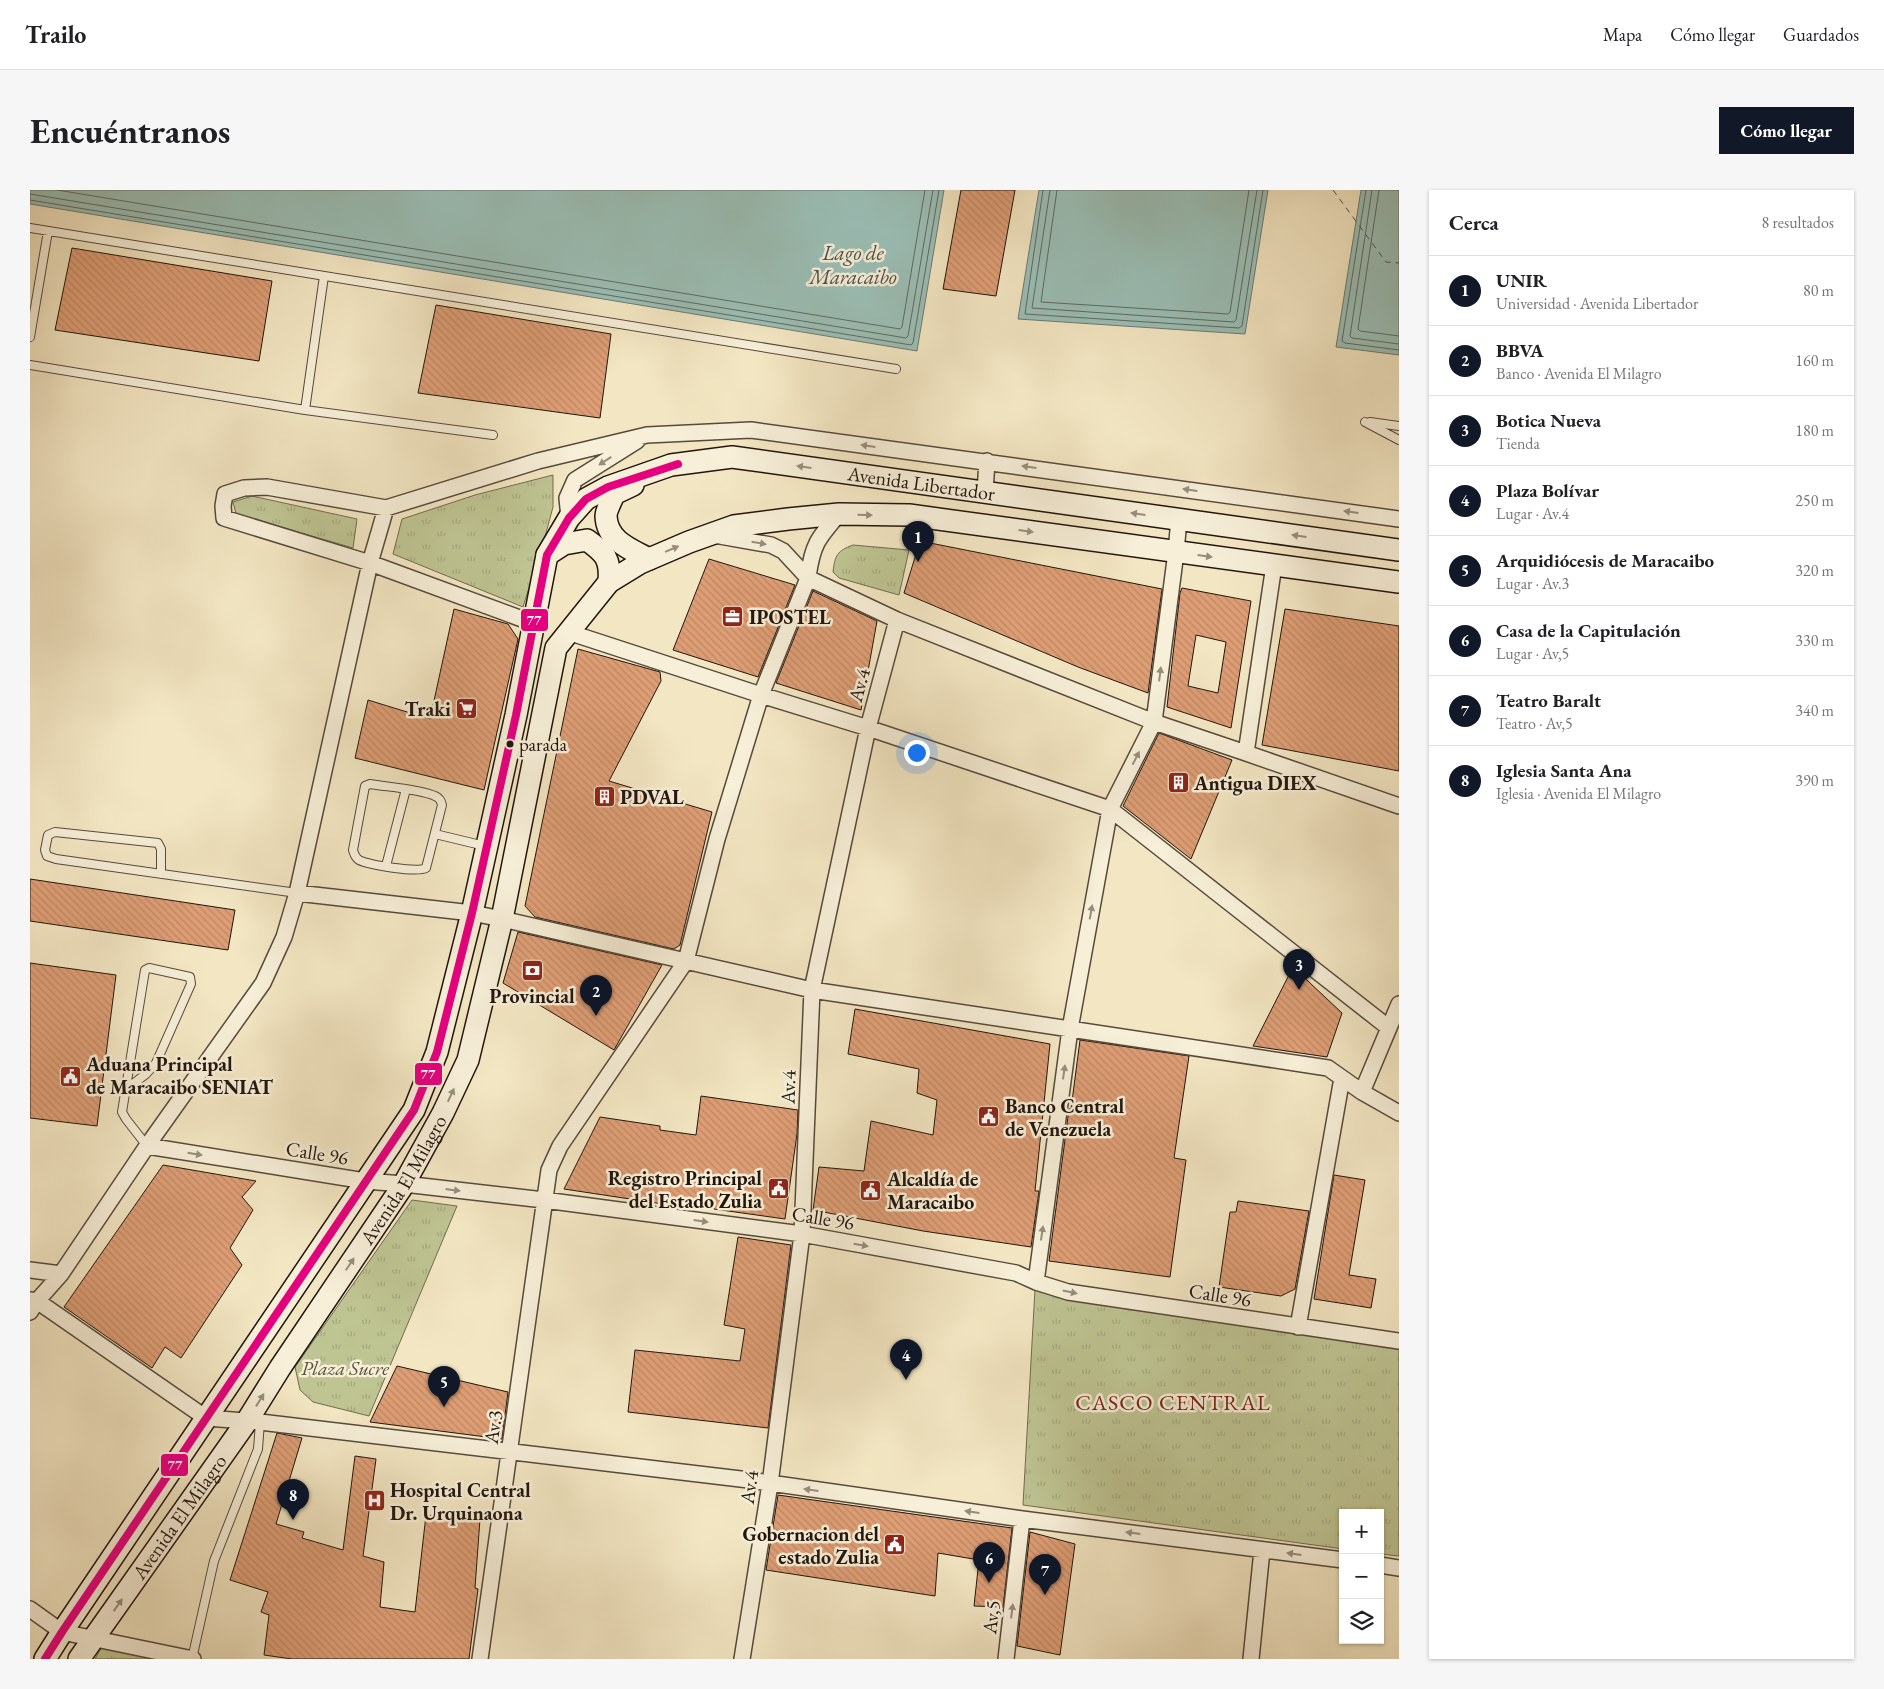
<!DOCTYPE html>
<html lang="es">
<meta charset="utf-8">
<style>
:root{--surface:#fff;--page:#f6f6f6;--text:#202124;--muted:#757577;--line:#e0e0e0;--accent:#111827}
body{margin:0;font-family:"EB Garamond",serif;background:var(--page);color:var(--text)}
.controls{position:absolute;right:15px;bottom:15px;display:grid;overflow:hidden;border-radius:0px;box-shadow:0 1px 4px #0004}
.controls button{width:45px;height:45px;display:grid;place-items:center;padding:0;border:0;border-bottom:1px solid var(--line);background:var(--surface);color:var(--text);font:25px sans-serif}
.you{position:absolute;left:886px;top:562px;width:18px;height:18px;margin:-12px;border:4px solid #fff;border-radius:50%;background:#1a73e8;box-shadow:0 0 0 8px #1a73e833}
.badge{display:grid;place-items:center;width:32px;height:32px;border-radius:50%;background:var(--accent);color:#fff;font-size:16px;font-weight:700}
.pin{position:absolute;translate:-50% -41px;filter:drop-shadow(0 1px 2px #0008)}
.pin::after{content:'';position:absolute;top:26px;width:18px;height:15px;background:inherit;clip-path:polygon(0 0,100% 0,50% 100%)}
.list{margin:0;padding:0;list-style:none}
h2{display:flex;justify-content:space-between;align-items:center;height:65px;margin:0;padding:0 20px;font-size:21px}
h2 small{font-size:16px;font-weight:400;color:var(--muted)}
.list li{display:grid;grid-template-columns:32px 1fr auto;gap:15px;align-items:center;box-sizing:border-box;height:70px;padding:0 20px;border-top:1px solid var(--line)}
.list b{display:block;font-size:19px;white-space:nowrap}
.list p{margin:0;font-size:16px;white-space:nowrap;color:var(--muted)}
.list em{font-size:16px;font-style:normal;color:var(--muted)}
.icon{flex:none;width:28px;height:28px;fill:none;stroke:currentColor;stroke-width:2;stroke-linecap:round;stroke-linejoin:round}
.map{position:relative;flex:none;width:1369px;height:1469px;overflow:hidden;border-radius:0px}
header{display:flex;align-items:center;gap:30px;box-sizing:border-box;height:70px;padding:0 25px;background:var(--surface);border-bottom:1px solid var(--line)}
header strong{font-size:24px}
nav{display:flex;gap:28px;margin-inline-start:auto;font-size:18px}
.intro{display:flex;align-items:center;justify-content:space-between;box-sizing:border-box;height:120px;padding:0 30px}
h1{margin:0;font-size:35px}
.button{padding:12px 22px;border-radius:0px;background:var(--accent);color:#fff;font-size:18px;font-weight:700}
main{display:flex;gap:30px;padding:0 30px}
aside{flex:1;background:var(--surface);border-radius:0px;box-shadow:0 1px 4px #0004}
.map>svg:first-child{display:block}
.park{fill:url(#park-tufts);stroke:#706c50}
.water{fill:#9bbfb6;stroke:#6b7b73}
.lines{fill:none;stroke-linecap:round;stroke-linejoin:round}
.shore{stroke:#5e6a62;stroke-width:1}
.ferry{stroke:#4c5049;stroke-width:1;stroke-dasharray:6 5;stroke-linecap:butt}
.building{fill:url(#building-back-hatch);stroke:#22150e;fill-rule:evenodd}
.lane-casing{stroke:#564a3b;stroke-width:10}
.street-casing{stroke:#564a3b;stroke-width:18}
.secondary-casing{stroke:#22150e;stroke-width:24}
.lane{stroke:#f7efd8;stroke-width:8}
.street{stroke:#f7efd8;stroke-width:15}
.secondary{stroke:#f7efd8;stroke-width:21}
.bus-1-casing{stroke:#f7efd8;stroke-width:11}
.bus-1{stroke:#e5007d;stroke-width:8}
.oneway{fill:#978d7d}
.bus-dot{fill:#22150e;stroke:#f7efd8;stroke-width:2}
.labels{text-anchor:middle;stroke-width:5;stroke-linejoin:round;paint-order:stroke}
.bus-label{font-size:19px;fill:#22150e;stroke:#f7efd8;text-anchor:start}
.street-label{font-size:20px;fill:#22150e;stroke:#f7efd8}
.poi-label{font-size:20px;font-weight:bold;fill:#22150e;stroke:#f7efd8;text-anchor:start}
.park-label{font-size:20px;font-style:italic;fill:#59523c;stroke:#f7efd8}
.water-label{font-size:21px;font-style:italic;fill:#4c5049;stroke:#f7efd8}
.quarter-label{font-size:22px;letter-spacing:1px;fill:#7a1f14;stroke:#f7efd8}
.line-badge{stroke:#f7efd8;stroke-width:2}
.badge-label{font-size:14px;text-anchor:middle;font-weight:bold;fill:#fff}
</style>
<header>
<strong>Trailo</strong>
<nav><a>Mapa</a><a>Cómo llegar</a><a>Guardados</a></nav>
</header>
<div class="intro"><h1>Encuéntranos</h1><a class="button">Cómo llegar</a></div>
<main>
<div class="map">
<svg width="1369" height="1469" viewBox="0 0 1369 1469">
<defs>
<pattern id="park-tufts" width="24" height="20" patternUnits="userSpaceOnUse" patternTransform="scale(1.25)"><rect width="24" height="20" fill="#bec492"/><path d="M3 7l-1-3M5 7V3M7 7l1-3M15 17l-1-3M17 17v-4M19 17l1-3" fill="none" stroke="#a3a87d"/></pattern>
<pattern id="building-back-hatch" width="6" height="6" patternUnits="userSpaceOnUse" patternTransform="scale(1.25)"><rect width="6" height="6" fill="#de9e75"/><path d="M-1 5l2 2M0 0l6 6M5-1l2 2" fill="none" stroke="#be8764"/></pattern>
</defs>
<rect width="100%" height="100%" fill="#f3e7c3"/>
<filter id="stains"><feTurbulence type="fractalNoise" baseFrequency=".004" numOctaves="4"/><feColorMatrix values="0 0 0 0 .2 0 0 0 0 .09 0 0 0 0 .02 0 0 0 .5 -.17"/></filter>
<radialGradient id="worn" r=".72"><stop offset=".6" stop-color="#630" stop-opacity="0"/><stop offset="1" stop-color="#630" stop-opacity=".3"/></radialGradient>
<!-- park -->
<path class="park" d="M523,285V317L516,343L493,417L363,364L372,329L445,305Z
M222,306L327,329L323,358L206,324L203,312Z
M823,355L879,360L869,405L809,388L803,382C805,365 807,361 823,355Z
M382,1010L427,1016L339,1226L283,1212L270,1200L265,1177Z
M1005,1099L1369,1150V1366L1350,1364V1323H1313V1359L993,1315Z
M79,1444L169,1469H65Z"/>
<!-- water -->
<path class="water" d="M0,0H914L887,161L0,14Z
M1009,0H1238L1215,144L988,129Z
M1331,0H1369V165L1306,157Z"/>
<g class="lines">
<!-- shore -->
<path class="shore" d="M27,0L870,139L872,137L895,0
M1013,0L995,124L1209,138L1212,136L1233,0
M1020,0L1002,118L1204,132L1206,130L1227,0
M1027,0L1011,112L1198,124L1200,122L1219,0
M1336,0L1312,151L1315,153L1369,160
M1342,0L1320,146L1322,148L1369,154
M1349,0L1328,139L1330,141L1369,146
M0,4L876,148L878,146L903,0
M0,10L881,155L883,153L909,0"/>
<!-- ferry -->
<path class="ferry" d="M1303,0L1356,72L1369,73"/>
</g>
<!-- building -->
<path class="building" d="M931,0H985L966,106L913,99Z
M42,58L242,91L229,171L25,140Z
M406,115L581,144L570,228L388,203Z
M890,351L1132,399L1118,503L1048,477L874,403Z
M679,369L765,395L728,487L643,460Z
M1152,398L1221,411L1201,538L1137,517L1150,403ZM1166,445L1196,452L1188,503L1158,496Z
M783,401L847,431L831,520L746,493Z
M424,419L478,434L488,449L454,600L325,568L338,510L400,529Z
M1255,419L1369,436V581L1232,555Z
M548,459L630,482L631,491L579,591L682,622L650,755L644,759L505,727L495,716Z
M1129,543L1202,570L1161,669L1093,616Z
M0,689L205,720L198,760L0,731Z
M488,742L632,775L584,860L473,793Z
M0,773L86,785L67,936L0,928Z
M1263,777L1312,823L1297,867L1223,856Z
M825,819L1020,854L1005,1001H1009L1001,1057L893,1041L783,1020L789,977L834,981L841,931L903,945L907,910L887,903L889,879L818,864Z
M1050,850L1159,866L1144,968L1156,970L1140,1087L1019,1071L1039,919H1041Z
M671,906L768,920L767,944L755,1029L684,1019V1017L654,1013L653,1017L534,999L570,927L630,936V940L666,945Z
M133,975L226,991L212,1007L223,1020L200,1058L212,1075L151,1168L135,1157L122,1178L34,1117Z
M1304,985L1335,990L1319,1085L1346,1089L1341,1118L1284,1109Z
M1208,1011L1279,1021L1265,1099L1251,1106L1189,1097L1200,1022H1206Z
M708,1047L761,1055L738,1238L598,1222L605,1160L710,1171L715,1139L694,1135Z
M367,1176L478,1202L472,1249L340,1232Z
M247,1243L272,1248L246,1334L274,1342L272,1348L313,1360L325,1266L346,1269L333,1366L354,1372L350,1417L385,1422L396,1325L450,1329L445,1398L448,1399L439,1469H262L234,1465L239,1425L231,1422L238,1402L200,1390Z
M748,1305L982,1338L973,1417L944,1416L949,1370L908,1363L905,1406L736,1380Z
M1000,1342L1045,1354L1030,1465L987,1456Z"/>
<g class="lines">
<defs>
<path id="lane" d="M0,38L866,179
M0,147L18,41
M0,175L275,220L463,245
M275,220L294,86
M1335,232L1369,250
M1340,232L1369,236
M340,594C358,597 389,599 405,606C410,608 411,611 412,615L396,678C387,683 339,675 329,670C326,668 324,664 323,660L335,596Z
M405,644L455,656
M356,676L376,599
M131,684V659L128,653L25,642L18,645L15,660L17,666L26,669L267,703
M95,900L116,884L126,873L161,794L160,787L119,778L115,780L92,922L96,929L117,956
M162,1469L184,1371L228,1259L230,1232"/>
<path id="street" d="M955,302L957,271
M356,318L340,373L503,433
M539,328L537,308L545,290L607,251
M684,345L741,355L753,361L778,388L867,430L1124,532L1216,563
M1244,375L1216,563L1369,616
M538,442L731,505L838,538L1080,619L1359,838
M267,703L442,723L472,729L782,800L1298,878L1332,902L1369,923
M1332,902L1369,814
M117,956L335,991L374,994L514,1010L772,1044L986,1083L1006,1092L1038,1102L1369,1151
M0,1080L31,1084
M1006,1092L1040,839L1080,619L1124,532L1146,362L1149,329
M0,1110L7,1111L176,1228L230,1232L719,1290L992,1329L1313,1370
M0,1122L7,1111L31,1084L117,956L233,793L254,747L267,703L340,373L194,328L193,316L195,304L214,298L237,297L356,318L508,271L617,245L721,240L1369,329
M1268,1137L1312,888
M1350,1375L1369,1378
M0,1419L32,1442L163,1469
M450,1469L519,980L530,956L656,771L687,649L731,505L778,388C782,355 788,348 809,324
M712,1469L740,1294L772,1044L782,800L838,538L867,430
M976,1469L992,1329
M1221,1469L1232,1360"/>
<g id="secondary">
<path d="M603,295L584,304C582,310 576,320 576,326C577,351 600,359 619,369"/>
<path d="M517,365L534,354L557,350C575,363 581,369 579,392"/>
<path id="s1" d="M15,1469L32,1442L384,920L407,862L442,723L486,525L517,365L539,328L556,309L578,297L641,275L702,267L1369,360"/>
<path id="s2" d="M49,1469L217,1231L250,1178L374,994L413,923L438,870L472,729L526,458L579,392L610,373L659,352L704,336L758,329L809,324L879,325L1369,392"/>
</g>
</defs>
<!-- lane casing -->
<use href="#lane" class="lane-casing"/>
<!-- street casing -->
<use href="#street" class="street-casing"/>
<!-- secondary casing -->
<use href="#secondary" class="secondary-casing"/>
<!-- lane -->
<use href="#lane" class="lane"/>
<!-- street -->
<use href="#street" class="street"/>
<!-- secondary -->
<use href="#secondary" class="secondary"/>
<defs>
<path id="bus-1" d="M15,1469L32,1442L384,920L407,862L442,723L486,525L517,365L539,328L556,309L578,297L648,274"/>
</defs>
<!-- bus-1 casing -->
<use href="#bus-1" class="bus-1-casing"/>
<!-- bus-1 -->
<use href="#bus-1" class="bus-1"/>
</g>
<!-- one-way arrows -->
<defs><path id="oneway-solid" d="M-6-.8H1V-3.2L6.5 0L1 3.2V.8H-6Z" transform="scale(1.25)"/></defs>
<g class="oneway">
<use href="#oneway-solid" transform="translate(838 256) rotate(-172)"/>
<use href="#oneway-solid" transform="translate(575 271) rotate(147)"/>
<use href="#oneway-solid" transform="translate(774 277) rotate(-172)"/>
<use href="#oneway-solid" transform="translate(999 277) rotate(-172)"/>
<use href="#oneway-solid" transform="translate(1160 300) rotate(-172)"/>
<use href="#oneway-solid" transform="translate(1321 322) rotate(-172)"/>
<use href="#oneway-solid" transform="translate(1108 324) rotate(-172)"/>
<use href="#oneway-solid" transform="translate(835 325) rotate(1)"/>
<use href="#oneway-solid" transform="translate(996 341) rotate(8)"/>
<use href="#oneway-solid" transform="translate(1269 346) rotate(-172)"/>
<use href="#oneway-solid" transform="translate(729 353) rotate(10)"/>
<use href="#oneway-solid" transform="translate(642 359) rotate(-23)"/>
<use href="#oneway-solid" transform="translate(1175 366) rotate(8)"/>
<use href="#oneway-solid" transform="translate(1130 484) rotate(-83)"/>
<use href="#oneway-solid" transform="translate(1106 568) rotate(-63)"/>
<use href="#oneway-solid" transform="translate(1061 722) rotate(-80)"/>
<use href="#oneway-solid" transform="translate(1034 882) rotate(-82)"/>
<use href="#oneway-solid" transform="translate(421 905) rotate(-65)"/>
<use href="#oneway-solid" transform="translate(165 964) rotate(9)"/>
<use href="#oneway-solid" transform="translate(423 1000) rotate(7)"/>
<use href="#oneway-solid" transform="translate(671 1031) rotate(8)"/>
<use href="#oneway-solid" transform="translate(1012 1043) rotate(-82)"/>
<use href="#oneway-solid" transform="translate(831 1055) rotate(10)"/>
<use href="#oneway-solid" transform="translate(320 1074) rotate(-56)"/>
<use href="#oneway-solid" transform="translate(1040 1102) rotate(12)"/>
<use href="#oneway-solid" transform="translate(230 1210) rotate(-58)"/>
<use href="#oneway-solid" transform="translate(781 1300) rotate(-172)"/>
<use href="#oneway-solid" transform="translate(942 1322) rotate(-172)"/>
<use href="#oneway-solid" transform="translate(1103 1343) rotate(-173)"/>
<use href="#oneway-solid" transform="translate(1264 1364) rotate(-172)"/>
<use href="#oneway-solid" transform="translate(88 1415) rotate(-55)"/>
<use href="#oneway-solid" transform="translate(982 1421) rotate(-83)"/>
</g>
<!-- icons -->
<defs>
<symbol id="office-square" viewBox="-11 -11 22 22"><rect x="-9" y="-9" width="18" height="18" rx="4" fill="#8f2418" stroke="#f7efd8"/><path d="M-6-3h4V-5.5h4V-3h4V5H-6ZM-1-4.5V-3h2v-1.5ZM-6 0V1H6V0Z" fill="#fff"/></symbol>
<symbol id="supermarket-square" viewBox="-11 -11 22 22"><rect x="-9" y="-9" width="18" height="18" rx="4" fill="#8f2418" stroke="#f7efd8"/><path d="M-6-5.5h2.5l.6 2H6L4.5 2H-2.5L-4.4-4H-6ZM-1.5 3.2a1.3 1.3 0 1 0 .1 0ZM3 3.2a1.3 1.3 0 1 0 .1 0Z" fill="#fff"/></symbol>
<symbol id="building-square" viewBox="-11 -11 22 22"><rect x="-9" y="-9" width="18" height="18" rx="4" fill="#8f2418" stroke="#f7efd8"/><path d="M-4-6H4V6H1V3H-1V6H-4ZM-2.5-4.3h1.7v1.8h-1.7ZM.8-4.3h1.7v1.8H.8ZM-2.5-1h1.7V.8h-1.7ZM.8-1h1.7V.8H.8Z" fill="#fff"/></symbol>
<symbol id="bank-square" viewBox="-11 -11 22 22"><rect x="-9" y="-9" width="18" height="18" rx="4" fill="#8f2418" stroke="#f7efd8"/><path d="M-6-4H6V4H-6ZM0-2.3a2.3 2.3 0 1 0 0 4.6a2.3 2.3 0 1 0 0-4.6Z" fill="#fff"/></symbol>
<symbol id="civic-square" viewBox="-11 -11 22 22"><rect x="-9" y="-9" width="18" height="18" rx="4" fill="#8f2418" stroke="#f7efd8"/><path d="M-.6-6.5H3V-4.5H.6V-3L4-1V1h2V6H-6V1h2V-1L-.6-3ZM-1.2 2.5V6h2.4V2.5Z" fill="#fff"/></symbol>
<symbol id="hospital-square" viewBox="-11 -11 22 22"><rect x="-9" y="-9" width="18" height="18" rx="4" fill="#8f2418" stroke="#f7efd8"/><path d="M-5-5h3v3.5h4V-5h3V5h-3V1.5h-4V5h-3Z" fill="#fff"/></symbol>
</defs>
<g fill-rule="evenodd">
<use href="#office-square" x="690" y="414" width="25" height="25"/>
<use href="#supermarket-square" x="424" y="506" width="25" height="25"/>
<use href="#building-square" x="1136" y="580" width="25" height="25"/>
<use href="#building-square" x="562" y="594" width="25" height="25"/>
<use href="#bank-square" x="490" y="768" width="25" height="25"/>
<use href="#civic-square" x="28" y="874" width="25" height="25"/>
<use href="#civic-square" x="946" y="914" width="25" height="25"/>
<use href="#civic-square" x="736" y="986" width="25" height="25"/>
<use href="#civic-square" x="828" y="988" width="25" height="25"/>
<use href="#hospital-square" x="332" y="1298" width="25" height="25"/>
<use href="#civic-square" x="852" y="1342" width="25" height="25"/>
</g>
<!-- markers -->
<circle class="bus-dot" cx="480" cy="554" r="4.5"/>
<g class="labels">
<!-- bus labels -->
<g class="bus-label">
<text x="489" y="561">parada</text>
</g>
<!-- street labels -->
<g class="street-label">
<text dy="7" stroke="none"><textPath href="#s1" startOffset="1646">Avenida Libertador</textPath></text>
<text transform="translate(829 495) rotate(-75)" y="7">Av.4</text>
<text transform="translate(758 897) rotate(-88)" y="7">Av.4</text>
<text transform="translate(287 963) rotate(9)" y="7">Calle 96</text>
<text dy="7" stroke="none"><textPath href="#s2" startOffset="579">Avenida El Milagro</textPath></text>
<text transform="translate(793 1028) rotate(9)" y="7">Calle 96</text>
<text transform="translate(1190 1105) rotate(9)" y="7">Calle 96</text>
<text transform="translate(463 1237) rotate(-82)" y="7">Av.3</text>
<text transform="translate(719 1297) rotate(-82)" y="7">Av.4</text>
<text dy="7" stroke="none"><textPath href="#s2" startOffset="174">Avenida El Milagro</textPath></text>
<text transform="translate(961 1427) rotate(-83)" y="7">Av,5</text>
</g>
<!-- poi labels -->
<g class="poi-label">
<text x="719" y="434">IPOSTEL</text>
<text x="421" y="526" text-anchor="end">Traki</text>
<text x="1164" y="600">Antigua DIEX</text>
<text x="590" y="614">PDVAL</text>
<text x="502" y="813" text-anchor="middle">Provincial</text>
<text x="56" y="881">Aduana Principal<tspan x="56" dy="23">de Maracaibo SENIAT</tspan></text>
<text x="975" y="923">Banco Central<tspan x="975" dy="23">de Venezuela</tspan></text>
<text x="732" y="995" text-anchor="end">Registro Principal<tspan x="732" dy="23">del Estado Zulia</tspan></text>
<text x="857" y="996">Alcaldía de<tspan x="857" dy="23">Maracaibo</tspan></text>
<text x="360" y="1307">Hospital Central<tspan x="360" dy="23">Dr. Urquinaona</tspan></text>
<text x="849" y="1351" text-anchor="end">Gobernacion del<tspan x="849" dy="23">estado Zulia</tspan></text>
</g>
<!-- park labels -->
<g class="park-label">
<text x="315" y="1185">Plaza Sucre</text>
</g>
<!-- water labels -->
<g class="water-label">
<text x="823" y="70">Lago de<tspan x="823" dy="24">Maracaibo</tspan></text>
</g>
<!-- quarter labels -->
<g class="quarter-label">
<text x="1143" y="1220">CASCO CENTRAL</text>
</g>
</g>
<g class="line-badge">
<rect x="490" y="418" width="29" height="24" rx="5" fill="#e5007d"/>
<rect x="384" y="872" width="29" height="24" rx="5" fill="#e5007d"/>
<rect x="130" y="1263" width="29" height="24" rx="5" fill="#e5007d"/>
</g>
<g class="badge-label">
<text x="504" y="435">77</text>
<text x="398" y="889">77</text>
<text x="145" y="1280">77</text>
</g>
<rect width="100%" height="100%" filter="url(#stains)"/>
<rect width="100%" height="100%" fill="url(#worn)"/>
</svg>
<div class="controls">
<button>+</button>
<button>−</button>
<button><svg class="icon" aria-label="layers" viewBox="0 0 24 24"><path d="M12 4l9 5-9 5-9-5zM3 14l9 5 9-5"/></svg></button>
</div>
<div class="you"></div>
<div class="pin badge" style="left:888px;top:372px">1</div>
<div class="pin badge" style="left:566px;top:826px">2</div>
<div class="pin badge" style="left:1269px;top:800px">3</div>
<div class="pin badge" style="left:876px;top:1190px">4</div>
<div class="pin badge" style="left:414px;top:1217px">5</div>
<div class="pin badge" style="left:959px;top:1393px">6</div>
<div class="pin badge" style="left:1015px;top:1405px">7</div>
<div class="pin badge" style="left:263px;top:1330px">8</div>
</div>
<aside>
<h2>Cerca<small>8 resultados</small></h2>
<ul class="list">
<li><span class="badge">1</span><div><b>UNIR</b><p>Universidad · Avenida Libertador</p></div><em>80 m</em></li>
<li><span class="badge">2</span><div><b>BBVA</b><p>Banco · Avenida El Milagro</p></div><em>160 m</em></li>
<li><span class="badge">3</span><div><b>Botica Nueva</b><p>Tienda</p></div><em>180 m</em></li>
<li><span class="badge">4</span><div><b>Plaza Bolívar</b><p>Lugar · Av.4</p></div><em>250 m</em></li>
<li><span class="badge">5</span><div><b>Arquidiócesis de Maracaibo</b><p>Lugar · Av.3</p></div><em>320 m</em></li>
<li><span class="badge">6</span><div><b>Casa de la Capitulación</b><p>Lugar · Av,5</p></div><em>330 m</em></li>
<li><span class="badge">7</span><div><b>Teatro Baralt</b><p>Teatro · Av,5</p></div><em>340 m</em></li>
<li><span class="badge">8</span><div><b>Iglesia Santa Ana</b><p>Iglesia · Avenida El Milagro</p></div><em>390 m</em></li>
</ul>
</aside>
</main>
